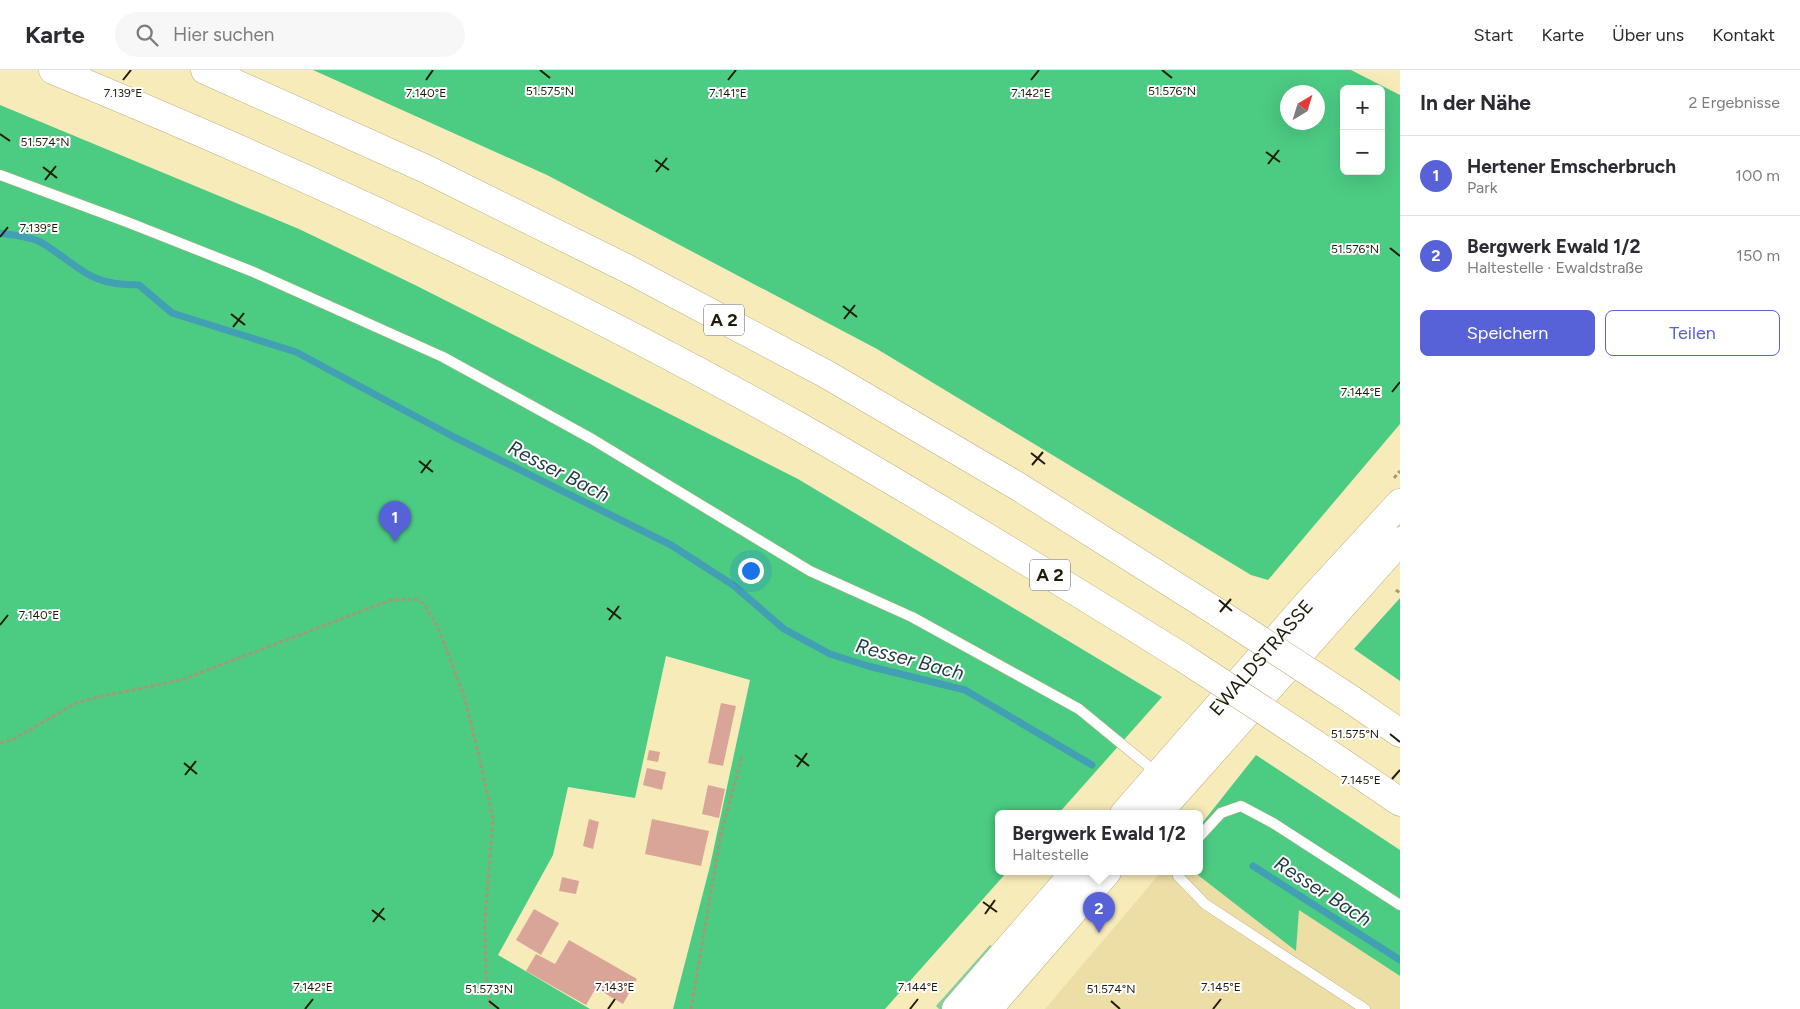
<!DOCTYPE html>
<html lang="de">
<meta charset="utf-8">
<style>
:root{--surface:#fff;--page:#f7f7f7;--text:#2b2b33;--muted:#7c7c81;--line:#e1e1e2;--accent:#5762d9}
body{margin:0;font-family:Figtree,sans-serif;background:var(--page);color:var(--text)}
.controls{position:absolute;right:15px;top:15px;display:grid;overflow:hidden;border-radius:8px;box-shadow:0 5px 20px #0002}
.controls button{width:45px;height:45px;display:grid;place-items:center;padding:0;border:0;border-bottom:1px solid var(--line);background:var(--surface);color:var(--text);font:25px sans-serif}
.compass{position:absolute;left:1280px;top:15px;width:45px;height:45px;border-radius:50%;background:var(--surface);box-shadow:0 5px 20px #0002;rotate:38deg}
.you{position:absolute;left:750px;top:500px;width:18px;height:18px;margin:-12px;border:4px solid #fff;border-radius:50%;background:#1a73e8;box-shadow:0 0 0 8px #1a73e833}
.badge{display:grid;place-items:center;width:32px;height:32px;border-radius:50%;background:var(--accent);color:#fff;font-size:16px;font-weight:700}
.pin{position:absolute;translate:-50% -41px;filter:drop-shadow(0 1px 2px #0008)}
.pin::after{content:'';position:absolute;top:26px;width:18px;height:15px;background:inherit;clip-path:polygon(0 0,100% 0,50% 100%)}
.popup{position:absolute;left:995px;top:740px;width:208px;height:65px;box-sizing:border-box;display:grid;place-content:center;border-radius:8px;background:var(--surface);filter:drop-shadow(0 1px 4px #0005);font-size:16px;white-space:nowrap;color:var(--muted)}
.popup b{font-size:19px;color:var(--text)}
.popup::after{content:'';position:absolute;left:50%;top:100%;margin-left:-10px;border:10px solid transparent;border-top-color:var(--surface)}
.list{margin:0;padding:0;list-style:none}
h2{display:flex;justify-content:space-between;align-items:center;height:65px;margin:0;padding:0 20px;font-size:21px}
h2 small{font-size:16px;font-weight:400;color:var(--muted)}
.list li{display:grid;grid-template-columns:32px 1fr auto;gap:15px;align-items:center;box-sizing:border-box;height:80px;padding:0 20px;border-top:1px solid var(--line)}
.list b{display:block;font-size:19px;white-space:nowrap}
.list p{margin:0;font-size:16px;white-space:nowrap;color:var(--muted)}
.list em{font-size:16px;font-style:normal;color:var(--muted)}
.actions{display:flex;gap:10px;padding:15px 20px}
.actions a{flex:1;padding:11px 0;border:1px solid var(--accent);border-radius:8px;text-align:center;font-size:18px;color:var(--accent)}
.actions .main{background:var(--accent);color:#fff}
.icon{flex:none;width:28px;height:28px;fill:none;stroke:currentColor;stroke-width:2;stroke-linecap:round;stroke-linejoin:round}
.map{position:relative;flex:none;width:1400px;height:939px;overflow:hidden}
header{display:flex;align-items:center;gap:30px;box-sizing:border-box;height:70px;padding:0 25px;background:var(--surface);border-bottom:1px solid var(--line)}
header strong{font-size:24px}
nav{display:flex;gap:28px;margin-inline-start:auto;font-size:18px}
.search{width:350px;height:45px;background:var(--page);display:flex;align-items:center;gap:12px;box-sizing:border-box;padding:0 18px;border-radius:28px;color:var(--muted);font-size:19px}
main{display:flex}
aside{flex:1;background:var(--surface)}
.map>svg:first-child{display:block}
.built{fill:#eddea6}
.green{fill:#82d09e}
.forest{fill:#4ccb83;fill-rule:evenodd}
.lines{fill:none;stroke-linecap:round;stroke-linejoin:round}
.stream{stroke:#429fb4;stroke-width:7}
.building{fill:#d9a598}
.lane-casing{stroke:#bdb081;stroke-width:11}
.secondary-casing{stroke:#bdb081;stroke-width:29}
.highway-casing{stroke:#bdb081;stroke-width:29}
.path{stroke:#a39974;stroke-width:3;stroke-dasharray:4 2.5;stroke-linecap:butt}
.lane{stroke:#fff;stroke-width:10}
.secondary{stroke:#fff;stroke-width:28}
.highway{stroke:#fff;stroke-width:28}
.highway-bridge-casing{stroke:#bdb081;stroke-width:29;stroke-linecap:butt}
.highway-bridge{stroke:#fff;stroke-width:28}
.ticks{fill:none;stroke:#211c09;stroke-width:2}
.labels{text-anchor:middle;stroke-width:4;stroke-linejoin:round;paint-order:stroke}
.shield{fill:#fff;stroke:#646053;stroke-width:1}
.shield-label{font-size:18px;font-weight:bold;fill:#211c09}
.street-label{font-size:19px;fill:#211c09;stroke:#fff}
.water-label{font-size:20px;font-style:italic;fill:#1f3b42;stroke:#fff}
.ticks-label{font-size:12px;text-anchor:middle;fill:#211c09;stroke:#fff;stroke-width:4;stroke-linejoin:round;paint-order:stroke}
</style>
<header>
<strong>Karte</strong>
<div class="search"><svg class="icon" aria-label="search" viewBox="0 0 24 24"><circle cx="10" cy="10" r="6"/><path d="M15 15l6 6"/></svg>Hier suchen</div>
<nav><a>Start</a><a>Karte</a><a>Über uns</a><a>Kontakt</a></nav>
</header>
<main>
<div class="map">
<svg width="1400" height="939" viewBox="0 0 1400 939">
<rect width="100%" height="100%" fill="#f8ebba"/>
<!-- built -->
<path class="built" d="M1161,802H1194L1296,881L1299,839L1400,906V939H1045Z"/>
<!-- green -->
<path class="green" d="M990,875L994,877L945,939H939L936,936Z"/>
<!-- forest -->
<path class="forest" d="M313,0H1351L1400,25V354L1268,510L1251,505L877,279L547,105ZM1344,19H1381V101H1344ZM1318,22V52H1288V22Z
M0,35L299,159L415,215L798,409L1162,627L1058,744H999V802H1007L885,939H673L710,796L750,610L666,586L635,728L568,717L553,785L498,885L590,939H0Z
M1400,528V611L1354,579Z
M1256,685L1400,780V906L1299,840L1296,881L1194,802H1199V757Z"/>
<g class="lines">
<!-- stream -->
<path class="stream" d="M0,163C12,165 31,166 42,173C82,197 86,215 139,215L172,243L296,282L454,367L671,475L733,515L784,559L830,584L868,596L965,620L1092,695
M1253,796L1400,890"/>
</g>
<!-- building -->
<path class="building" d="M721,633L736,636L723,696L708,693Z
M649,680L660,682L658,692L647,690Z
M647,698L666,702L662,720L643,715Z
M708,715L725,719L719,748L702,744Z
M589,749L599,752L593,779L583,776Z
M652,749L709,761L701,796L645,784Z
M562,807L579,811L576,824L559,821Z
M534,839L559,853L541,885L516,870Z
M569,870L637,909L623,934L596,918L586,935L526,901L536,884L555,894Z"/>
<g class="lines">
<defs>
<path id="lane" d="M0,105L127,152L251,201L443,287L592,369L810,501L912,547L1079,639L1158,704
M1199,767L1221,743L1241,736L1273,753L1400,835
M1180,802L1178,806L1205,834L1365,939"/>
<g id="secondary">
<path id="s1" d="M1124,744L1308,533L1400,433"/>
<path d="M1157,744L1400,471"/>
<path d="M956,939L1075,802"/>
<path d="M988,939L1107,802"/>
</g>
<path id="highway" d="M53,0C308,105 558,221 798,356C928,430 1055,508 1182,587
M205,0L426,99L628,199L826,304L1019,417L1220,544
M1352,630L1400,663
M1315,674L1400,732"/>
</defs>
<!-- lane casing -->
<use href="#lane" class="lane-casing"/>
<!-- secondary casing -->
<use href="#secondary" class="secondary-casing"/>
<!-- highway casing -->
<use href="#highway" class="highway-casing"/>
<!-- path -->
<path class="path" d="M1394,408L1400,401
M1396,520L1400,523
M0,673L14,669L74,634L93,628L181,610L391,530L416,529L423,533L438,557L465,629L476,673L493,749L485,850L486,907L491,939
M691,939L721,764L742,686"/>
<!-- lane -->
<use href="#lane" class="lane"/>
<!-- secondary -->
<use href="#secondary" class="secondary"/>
<!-- highway -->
<use href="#highway" class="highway"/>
<defs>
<path id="highway-bridge" d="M1220,544L1352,630
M1182,587L1315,674"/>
</defs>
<!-- highway-bridge casing -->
<use href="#highway-bridge" class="highway-bridge-casing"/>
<!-- highway-bridge -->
<use href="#highway-bridge" class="highway-bridge"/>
</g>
<!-- ticks -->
<path class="ticks" d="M540,0L550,8M1162,0L1172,8M123,10L131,0M426,10L433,0M728,10L736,0M1031,10L1039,0M0,64L10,71M1266,82L1280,92M655,90L669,100M1268,94L1279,80M43,97L57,108M656,102L667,88M45,110L56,96M0,167L8,157M1390,178L1400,186M843,236L857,247M231,244L245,255M844,249L855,235M233,257L244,243M1392,322L1400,312M1031,383L1045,394M419,391L433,402M1032,395L1043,382M421,403L431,390M1219,530L1232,541M607,538L621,549M1220,542L1231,529M609,550L619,536M0,555L8,545M1390,664L1400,672M795,685L809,696M184,693L197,704M797,697L807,683M185,705L196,691M1392,709L1400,700M983,832L997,842M372,840L385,850M985,844L995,830M373,852L384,838M489,931L499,939M1111,931L1120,939M305,939L313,929M608,939L615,929M910,939L918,929M1213,939L1221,929"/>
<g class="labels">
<!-- shield labels -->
<g class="shield">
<rect x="704" y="234.5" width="40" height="31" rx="4"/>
<rect x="1030" y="489.5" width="40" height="31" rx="4"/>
</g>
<g class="shield-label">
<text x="724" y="256">A 2</text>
<text x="1050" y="511">A 2</text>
</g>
<!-- street labels -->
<g class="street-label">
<text dy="7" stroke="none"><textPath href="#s1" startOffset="208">EWALDSTRASSE</textPath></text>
</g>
<!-- water labels -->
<g class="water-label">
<text transform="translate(559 401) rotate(27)" y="7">Resser Bach</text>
<text transform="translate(910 589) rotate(15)" y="7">Resser Bach</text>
<text transform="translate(1323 821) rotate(33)" y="7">Resser Bach</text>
</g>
</g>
<g class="ticks-label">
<text x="550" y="25">51.575°N</text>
<text x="1172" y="25">51.576°N</text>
<text x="123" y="27">7.139°E</text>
<text x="426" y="27">7.140°E</text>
<text x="728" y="27">7.141°E</text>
<text x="1031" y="27">7.142°E</text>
<text x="45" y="76">51.574°N</text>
<text x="39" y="162">7.139°E</text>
<text x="1355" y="183">51.576°N</text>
<text x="1361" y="326">7.144°E</text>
<text x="39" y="549">7.140°E</text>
<text x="1355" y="668">51.575°N</text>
<text x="1361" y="714">7.145°E</text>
<text x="313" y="921">7.142°E</text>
<text x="615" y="921">7.143°E</text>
<text x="918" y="921">7.144°E</text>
<text x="1221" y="921">7.145°E</text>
<text x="489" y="923">51.573°N</text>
<text x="1111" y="923">51.574°N</text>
</g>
</svg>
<div class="controls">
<button>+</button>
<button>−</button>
</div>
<svg class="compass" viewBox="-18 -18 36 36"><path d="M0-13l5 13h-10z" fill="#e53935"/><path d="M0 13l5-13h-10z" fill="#7c7c81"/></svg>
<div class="you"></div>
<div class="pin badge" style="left:395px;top:472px">1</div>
<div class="pin badge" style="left:1099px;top:863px">2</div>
<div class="popup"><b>Bergwerk Ewald 1/2</b>Haltestelle</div>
</div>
<aside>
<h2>In der Nähe<small>2 Ergebnisse</small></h2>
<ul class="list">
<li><span class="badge">1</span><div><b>Hertener Emscherbruch</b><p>Park</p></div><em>100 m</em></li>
<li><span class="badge">2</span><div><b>Bergwerk Ewald 1/2</b><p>Haltestelle · Ewaldstraße</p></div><em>150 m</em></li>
</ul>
<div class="actions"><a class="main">Speichern</a><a>Teilen</a></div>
</aside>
</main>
